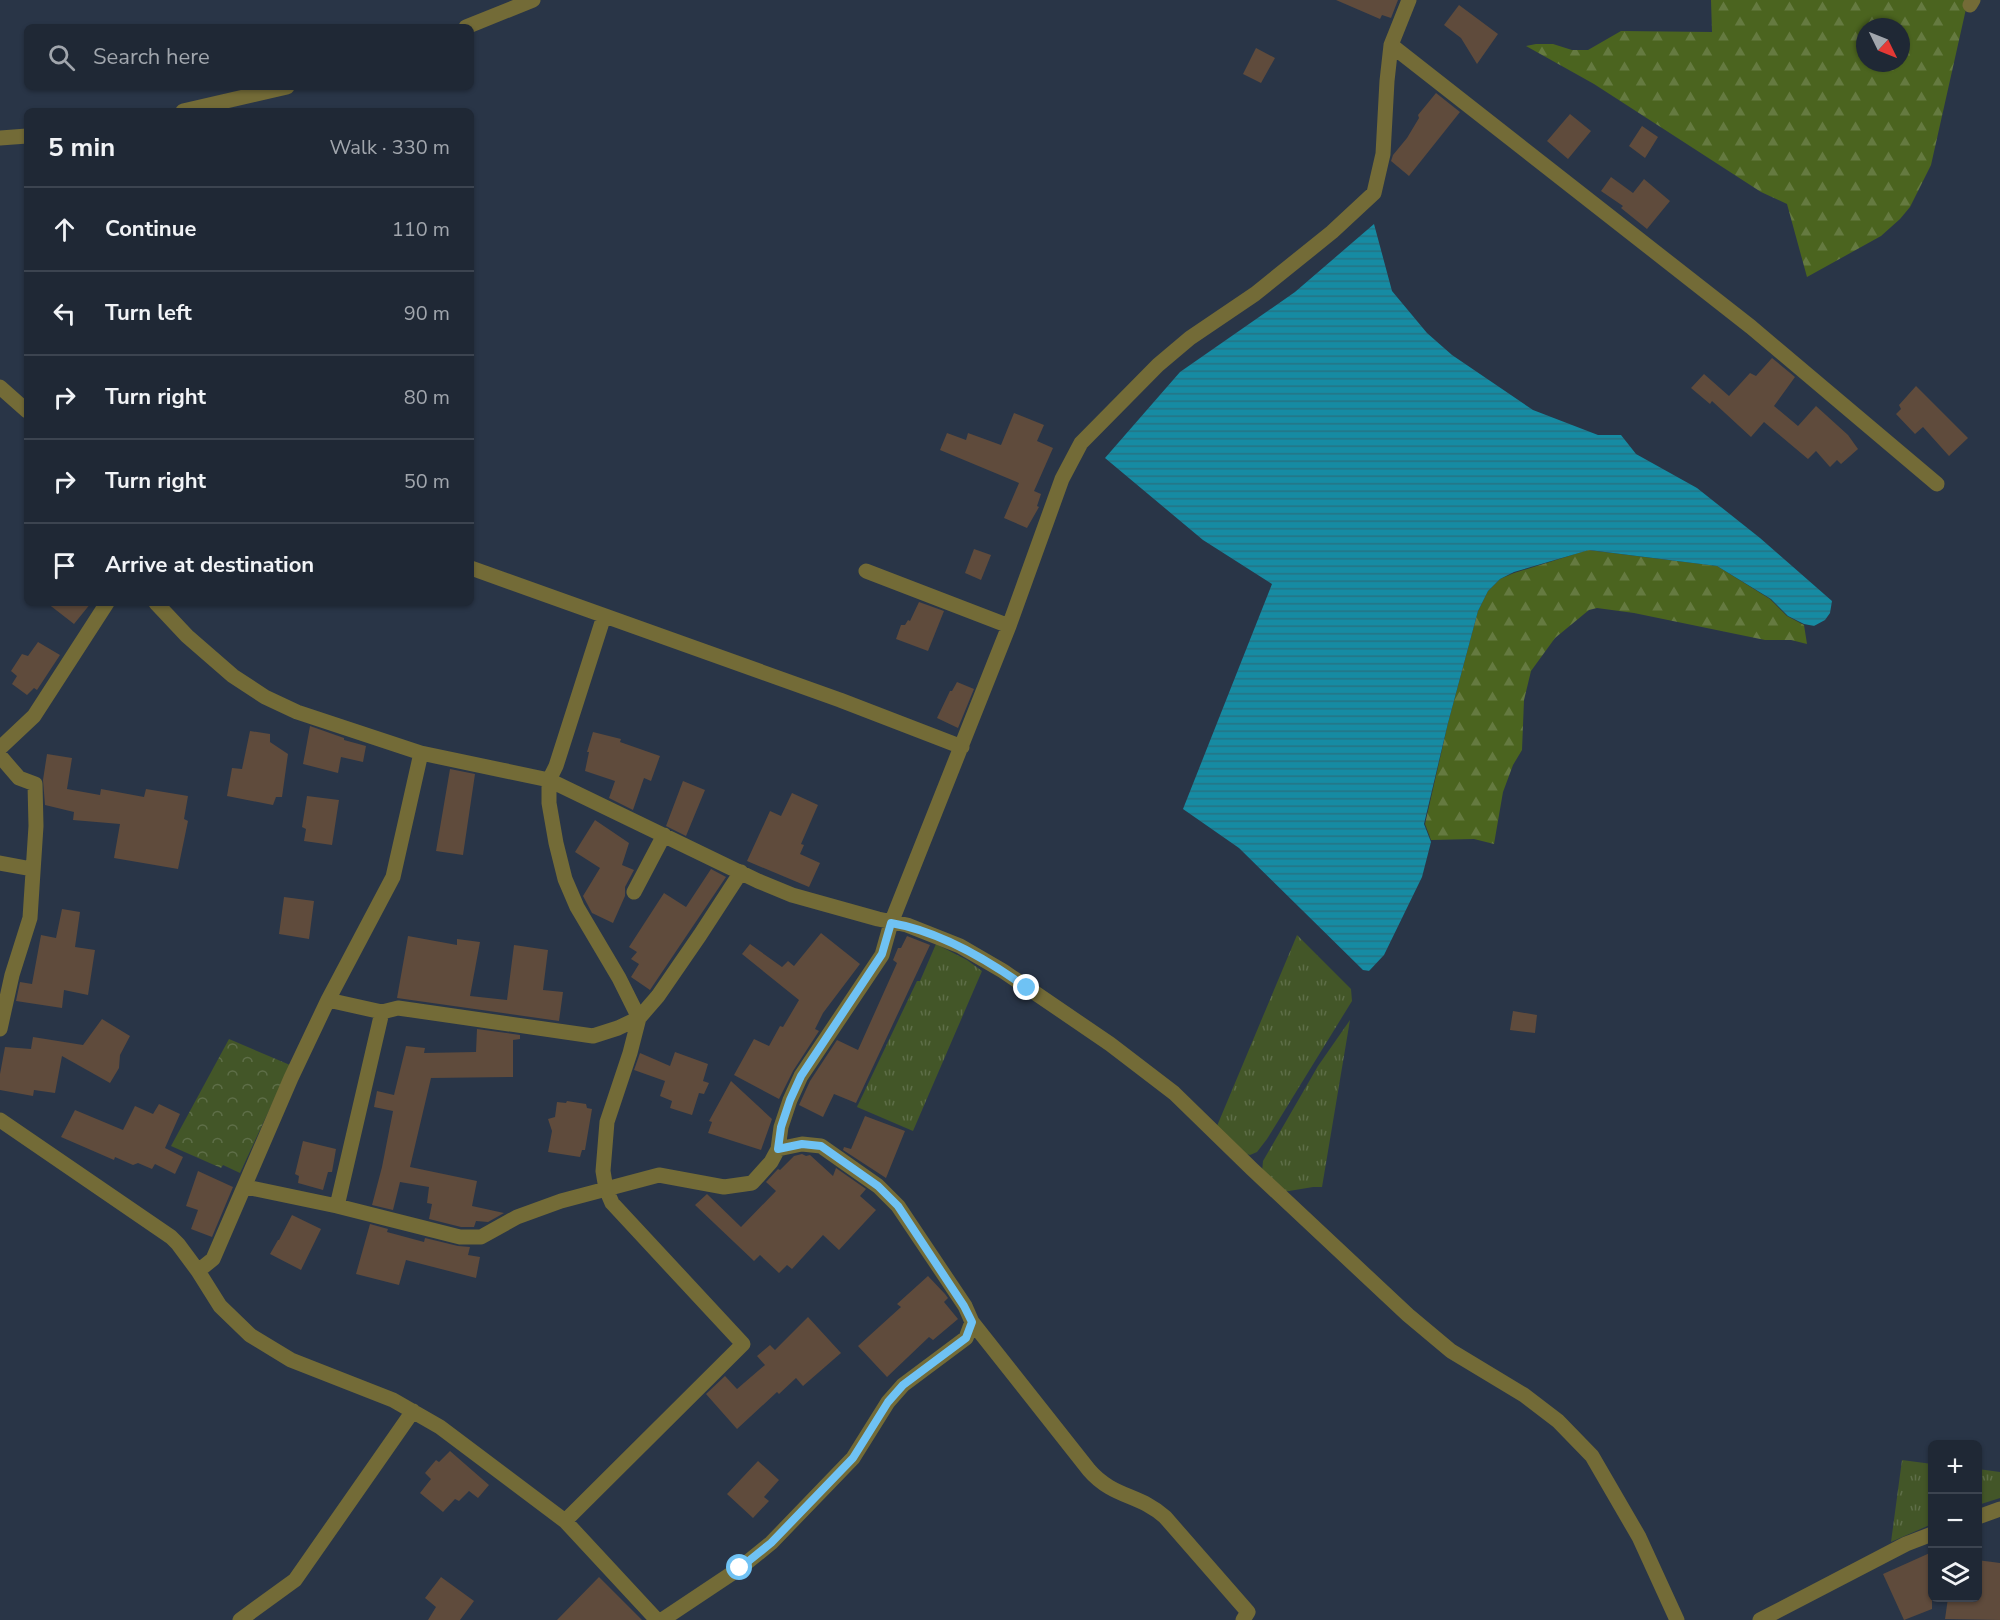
<!DOCTYPE html>
<meta charset="utf-8">
<style>
:root{--surface:#1f2835;--page:#2c3441;--text:#f1f3f6;--muted:#a1a6ad;--line:#3c4450}
body{margin:0;font-family:"Nunito Sans",sans-serif;background:var(--page);color:var(--text)}
.controls{position:absolute;right:18px;bottom:18px;display:grid;overflow:hidden;border-radius:9px;box-shadow:0 2px 4px #0004}
.controls button{width:54px;height:54px;display:grid;place-items:center;padding:0;border:0;border-bottom:2px solid var(--line);background:var(--surface);color:var(--text);font:30px sans-serif}
.compass{position:absolute;left:1856px;top:18px;width:54px;height:54px;border-radius:50%;background:var(--surface);box-shadow:0 2px 4px #0004;rotate:133deg}
.stop{position:absolute;width:18px;height:18px;margin:-14px;border:4px solid #6fc2f4;border-radius:50%;background:#fff}
.stop.end{background:#6fc2f4;border-color:#fff;box-shadow:0 2px 6px #0008}
.list{margin:0;padding:0;list-style:none}
h2{display:flex;justify-content:space-between;align-items:center;height:78px;margin:0;padding:0 24px;font-size:26px}
h2 small{font-size:20px;font-weight:400;color:var(--muted)}
.list li{display:grid;grid-template-columns:39px 1fr auto;gap:18px;align-items:center;box-sizing:border-box;height:84px;padding:0 24px;border-top:2px solid var(--line)}
.list b{display:block;font-size:22px;white-space:nowrap}
.list em{font-size:20px;font-style:normal;color:var(--muted)}
.icon{flex:none;width:33px;height:33px;fill:none;stroke:currentColor;stroke-width:2;stroke-linecap:round;stroke-linejoin:round}
.map{position:relative;flex:none;width:2000px;height:1620px;overflow:hidden}
.search{position:absolute;background:var(--surface);box-shadow:0 2px 4px #0004;left:24px;top:24px;width:450px;height:66px;display:flex;align-items:center;gap:15px;box-sizing:border-box;padding:0 21px;border-radius:9px;color:var(--muted);font-size:22px}
.panel{position:absolute;background:var(--surface);box-shadow:0 2px 4px #0004;left:24px;top:108px;width:450px;height:498px;border-radius:9px}
.map>svg:first-child{display:block}
.grass{fill:url(#grass-tufts)}
.forest{fill:url(#forest-firs);fill-rule:evenodd}
.park{fill:url(#park-crowns)}
.water{fill:url(#water-rules)}
.building{fill:#5f4b3c}
.lines{fill:none;stroke-linecap:round;stroke-linejoin:round}
.minor{stroke:#736b37;stroke-width:15}
.route{stroke:#6fc2f4;stroke-width:8}
</style>
<div class="map">
<svg width="2000" height="1620" viewBox="0 0 2000 1620">
<defs>
<pattern id="grass-tufts" width="24" height="20" patternUnits="userSpaceOnUse" patternTransform="scale(1.5)"><rect width="24" height="20" fill="#435628"/><path d="M3 7l-1-3M5 7V3M7 7l1-3M15 17l-1-3M17 17v-4M19 17l1-3" fill="none" stroke="#5e6e48"/></pattern>
<pattern id="forest-firs" width="22" height="20" patternUnits="userSpaceOnUse" patternTransform="scale(1.5)"><rect width="22" height="20" fill="#4b641f"/><path d="M5 1l3.5 6h-7zM16 11l3.5 6h-7z" fill="#657a40"/></pattern>
<pattern id="park-crowns" width="20" height="18" patternUnits="userSpaceOnUse" patternTransform="scale(1.5)"><rect width="20" height="18" fill="#435628"/><path d="M2 6a3 3 0 1 1 6 0M12 15a3 3 0 1 1 6 0" fill="none" stroke="#5e6e48"/></pattern>
<pattern id="water-rules" width="6" height="5" patternUnits="userSpaceOnUse" patternTransform="scale(1.5)"><rect width="6" height="5" fill="#168ba3"/><path d="M0 2.5h6" fill="none" stroke="#267384"/></pattern>
</defs>
<rect width="100%" height="100%" fill="#293547"/>
<!-- grass -->
<path class="grass" d="M1297,935L1351,989L1352,1001L1267,1139L1257,1152L1250,1155L1244,1153L1217,1126Z
M936,944L967,960L982,971L913,1131L857,1107L917,981H920Z
M1350,1020L1322,1187H1313L1283,1192L1262,1172L1263,1161L1318,1066Z
M1902,1460L1932,1464V1524L1891,1542Z
M1978,1469L2000,1472V1498L1978,1505Z"/>
<!-- forest -->
<path class="forest" d="M1711,0H1968L1931,165L1910,207L1900,219L1881,236L1807,277L1787,204L1761,192L1594,84L1526,46L1536,44H1553L1572,50H1588L1621,31L1712,32ZM1865,27H1901V63H1865Z
M1588,550L1717,566L1770,599L1787,616L1804,625L1807,644L1791,640H1765L1634,613L1597,608L1589,610L1555,638L1531,671L1524,700L1522,750L1513,765L1503,792L1494,844L1474,839L1431,840L1425,824L1448,723L1478,611L1488,591L1500,579L1514,573Z"/>
<!-- park -->
<path class="park" d="M229,1039L290,1065L240,1173L223,1165L221,1168L171,1146Z"/>
<!-- water -->
<path class="water" d="M1374,224L1392,291L1427,333L1452,355L1533,410L1598,435H1621L1636,454L1697,488L1760,538L1832,601L1830,613L1825,620L1814,626L1804,624L1788,616L1771,599L1717,566L1589,550L1514,572L1500,579L1488,591L1478,611L1448,723L1424,824L1431,842L1422,877L1384,955L1369,971L1363,970L1239,848L1183,809L1272,584L1203,540L1105,458L1180,372L1295,292Z"/>
<!-- building -->
<path class="building" d="M1336,0H1398L1391,18L1382,15L1380,19Z
M1459,5L1498,34L1477,64L1461,38L1444,25Z
M1256,48L1275,58L1261,83L1243,74Z
M1436,93L1460,112L1409,176L1391,161L1393,155L1407,138L1419,118L1418,115Z
M1570,114L1591,131L1568,159L1547,141Z
M1642,126L1658,137L1645,158L1629,146Z
M1611,177L1633,193L1644,179L1670,201L1647,229L1621,208L1623,206L1601,191Z
M1772,358L1795,377L1774,406L1798,426L1816,406L1848,435L1858,449L1841,464L1837,460L1830,467L1816,451L1808,459L1764,422L1751,437L1712,401L1710,404L1691,388L1704,374L1729,396L1750,373L1756,376Z
M1916,386L1968,438L1949,456L1923,427L1915,434L1896,414L1901,409L1899,405Z
M1014,413L1044,425L1037,441L1053,448L1034,491L1041,494L1037,506L1039,507L1027,528L1004,518L1019,483L940,450L947,433L966,440L968,433L1001,445Z
M974,549L991,555L981,580L965,573Z
M919,602L944,611L928,651L896,639L901,625H905L908,620L910,621Z
M47,603H91L74,624Z
M38,642L60,655L37,690L34,688L27,695L12,684L17,676L11,671L22,654L28,656Z
M957,682L974,689L958,728L937,718L950,691H952Z
M310,726L344,738V740L366,746L363,762L341,757L338,773L303,764Z
M250,731L270,734V742L288,754L282,797H276L273,805L227,796L232,768L242,769Z
M593,732L621,739L620,742L660,756L651,781L644,778L633,810L609,798L615,781L585,771L589,752H587Z
M47,754L72,758L67,789L100,795L101,789L144,797L146,789L188,796L184,819L188,821L178,869L114,858L120,824L73,820L74,812L45,805L43,780Z
M450,769L475,774L463,855L436,851Z
M683,781L705,790L686,836L666,826Z
M792,793L818,805L801,844L804,845L800,854L820,863L809,887L747,861L770,811L781,816Z
M307,796L339,800L332,845L304,841L306,829L302,827Z
M595,820L629,843L622,865L634,870L625,887V896L613,923L592,913L583,896L600,868L575,852Z
M711,869L726,877L650,990L631,977L639,964L631,959L637,952L629,947L664,893L686,907Z
M284,897L314,901L309,939L279,934Z
M62,909L80,912L75,947L95,950L88,995L64,990L62,1008L16,1001L20,982L32,984L41,935L56,938Z
M821,933L860,964L823,1013L815,1029L819,1031L793,1071L779,1099L734,1075L754,1039L769,1046L780,1026L783,1027L799,1000L742,954L750,944L782,967L788,961L794,966Z
M408,936L457,945V939L480,942L470,996L507,1000L514,945L548,950L543,990L563,992L559,1021L397,998Z
M907,936L930,945L856,1103L834,1094L823,1117L799,1105L810,1081L837,1040L858,1050L897,963L893,960L898,948H901Z
M1513,1011L1537,1015L1535,1033L1510,1030Z
M102,1019L130,1036L120,1055L119,1068L110,1083L62,1056L55,1093L34,1090L33,1096L0,1090V1074L5,1047L31,1049L33,1037L83,1045Z
M477,1029L520,1035V1039L513,1040V1077L431,1078L410,1167L477,1181L472,1206L504,1213L488,1222L476,1221L474,1227H461L429,1219L432,1204L427,1203L429,1187L400,1182L393,1210L372,1205L382,1167L393,1111L374,1107L377,1091L394,1095L406,1046L425,1048L424,1053L476,1052Z
M675,1052L708,1064L703,1081L709,1083L704,1094L699,1093L692,1115L670,1108L672,1101L660,1096L665,1081L634,1070L640,1053L670,1066Z
M731,1081L772,1119L761,1150L708,1133L712,1122L709,1121Z
M567,1101L586,1104L587,1108L592,1109L585,1150H582L580,1157L548,1152L552,1131L548,1119L555,1117L557,1102L566,1103Z
M159,1104L180,1114L165,1148L183,1157L175,1174L155,1164L152,1169L138,1163L133,1165L115,1157L114,1160L61,1137L75,1110L123,1130L135,1106L153,1114Z
M865,1116L905,1131L886,1178L843,1150L844,1147L851,1149Z
M303,1141L336,1149L332,1172H328L323,1190L298,1183L299,1176L295,1174Z
M802,1154L806,1156L810,1155L833,1176L836,1168L866,1189L860,1196L876,1210L839,1250L823,1235L792,1269L787,1265L779,1273L760,1255L754,1261L695,1205L707,1194L741,1227L776,1191L766,1182L778,1169L780,1170L794,1156Z
M198,1171L233,1187L212,1237L191,1229L198,1210L186,1206Z
M292,1215L321,1229L301,1270L270,1254L278,1240H279Z
M370,1224L388,1229L387,1232L424,1242L425,1238L458,1246L470,1247L468,1255L480,1257L476,1278L406,1260L399,1285L356,1274Z
M928,1276L945,1294L948,1298L944,1302L958,1319L933,1340L929,1337L887,1377L858,1346L901,1307L897,1304Z
M808,1317L841,1353L803,1386L796,1378L779,1394L777,1392L737,1429L706,1394L725,1376L737,1389L765,1365L757,1356L770,1345L775,1350Z
M450,1451L489,1485L478,1498L469,1491L459,1501L455,1499L443,1512L420,1493L431,1479L425,1473L436,1460L439,1462Z
M758,1461L779,1480L764,1497L769,1501L753,1518L727,1494Z
M1932,1552V1609L1904,1620L1883,1574Z
M1977,1560L2000,1563V1620L1945,1619L1948,1598H1977Z
M441,1577L474,1601L460,1620H428L436,1607L425,1598Z
M599,1577L642,1620H557Z"/>
<g class="lines">
<!-- minor -->
<path class="minor" d="M1970,5L1973,0
M466,27L533,0
M1391,45L1751,327L1937,484
M183,111L287,87
M0,138L27,136
M0,387L27,411
M471,568L840,700L962,747
M866,571L1009,626
M156,603L187,636L233,676L265,697L297,712L421,753L549,780L758,881L792,895L878,919L907,925L960,946L1003,971L1110,1044L1174,1093L1252,1169L1408,1315L1451,1351L1524,1395L1558,1421L1592,1456L1639,1537L1677,1620
M0,748L34,716L107,603
M0,756L19,778L35,784L36,826L30,918L12,975L0,1029
M0,863L32,869
M634,892L664,835
M328,1000L382,1012L337,1206
M382,1012L398,1008L593,1036L618,1028L639,1018L658,996L700,935L741,872
M0,1120L171,1237L178,1244L198,1271L220,1306L250,1335L291,1360L393,1400L440,1427L565,1521L657,1620
M778,1149L802,1144L821,1146L878,1186L898,1206L965,1306L972,1322L1089,1470C1113,1498 1140,1494 1165,1517L1248,1612L1243,1620
M246,1187L337,1206L460,1237H481L517,1217L561,1201L659,1175L724,1187L752,1183L771,1162L778,1149L781,1127L790,1100L801,1076L882,955L891,923L1009,626L1062,479L1081,443L1158,365L1190,338L1255,294L1332,232L1374,193L1383,154L1387,81L1391,45L1409,0
M198,1271L213,1259L291,1078L328,1000L393,877L421,753
M1978,1517L2000,1509
M565,1521L743,1344L612,1203L606,1189L603,1171L607,1122L630,1053L639,1018L619,978L577,907L565,879L556,843L549,803V780L556,766L604,616
M240,1620L295,1580L413,1411
M662,1620L740,1568L771,1543L853,1458L888,1402L903,1385L966,1338L972,1322
M1760,1620L1906,1544L1932,1534"/>
</g>
<g class="lines">
<!-- route -->
<path class="route" d="M740,1568L771,1543L853,1458L888,1402L903,1385L966,1338L972,1322L964,1306L898,1206L878,1186L821,1146L802,1144L778,1149L781,1127L790,1100L801,1076L882,954L891,923C939,931 988,960 1027,988"/>
</g>
</svg>
<div class="controls">
<button>+</button>
<button>−</button>
<button><svg class="icon" aria-label="layers" viewBox="0 0 24 24"><path d="M12 4l9 5-9 5-9-5zM3 14l9 5 9-5"/></svg></button>
</div>
<svg class="compass" viewBox="-18 -18 36 36"><path d="M0-13l5 13h-10z" fill="#e53935"/><path d="M0 13l5-13h-10z" fill="#a1a6ad"/></svg>
<div class="stop" style="left:740px;top:1568px"></div>
<div class="stop end" style="left:1027px;top:988px"></div>
<div class="search"><svg class="icon" aria-label="search" viewBox="0 0 24 24"><circle cx="10" cy="10" r="6"/><path d="M15 15l6 6"/></svg>Search here</div>
<section class="panel">
<h2>5 min<small>Walk · 330 m</small></h2>
<ul class="list">
<li><svg class="icon" aria-label="ahead" viewBox="0 0 24 24"><path d="M12 20V5M6 11l6-6 6 6"/></svg><div><b>Continue</b></div><em>110 m</em></li>
<li><svg class="icon" aria-label="left" viewBox="0 0 24 24"><path d="M17 20v-9H6M10 6l-5 5 5 5"/></svg><div><b>Turn left</b></div><em>90 m</em></li>
<li><svg class="icon" aria-label="right" viewBox="0 0 24 24"><path d="M7 20v-9h11M14 6l5 5-5 5"/></svg><div><b>Turn right</b></div><em>80 m</em></li>
<li><svg class="icon" aria-label="right" viewBox="0 0 24 24"><path d="M7 20v-9h11M14 6l5 5-5 5"/></svg><div><b>Turn right</b></div><em>50 m</em></li>
<li><svg class="icon" aria-label="arrive" viewBox="0 0 24 24"><path d="M6 21V4h12l-3 4 3 4H6"/></svg><div><b>Arrive at destination</b></div></li>
</ul>
</section>
</div>
